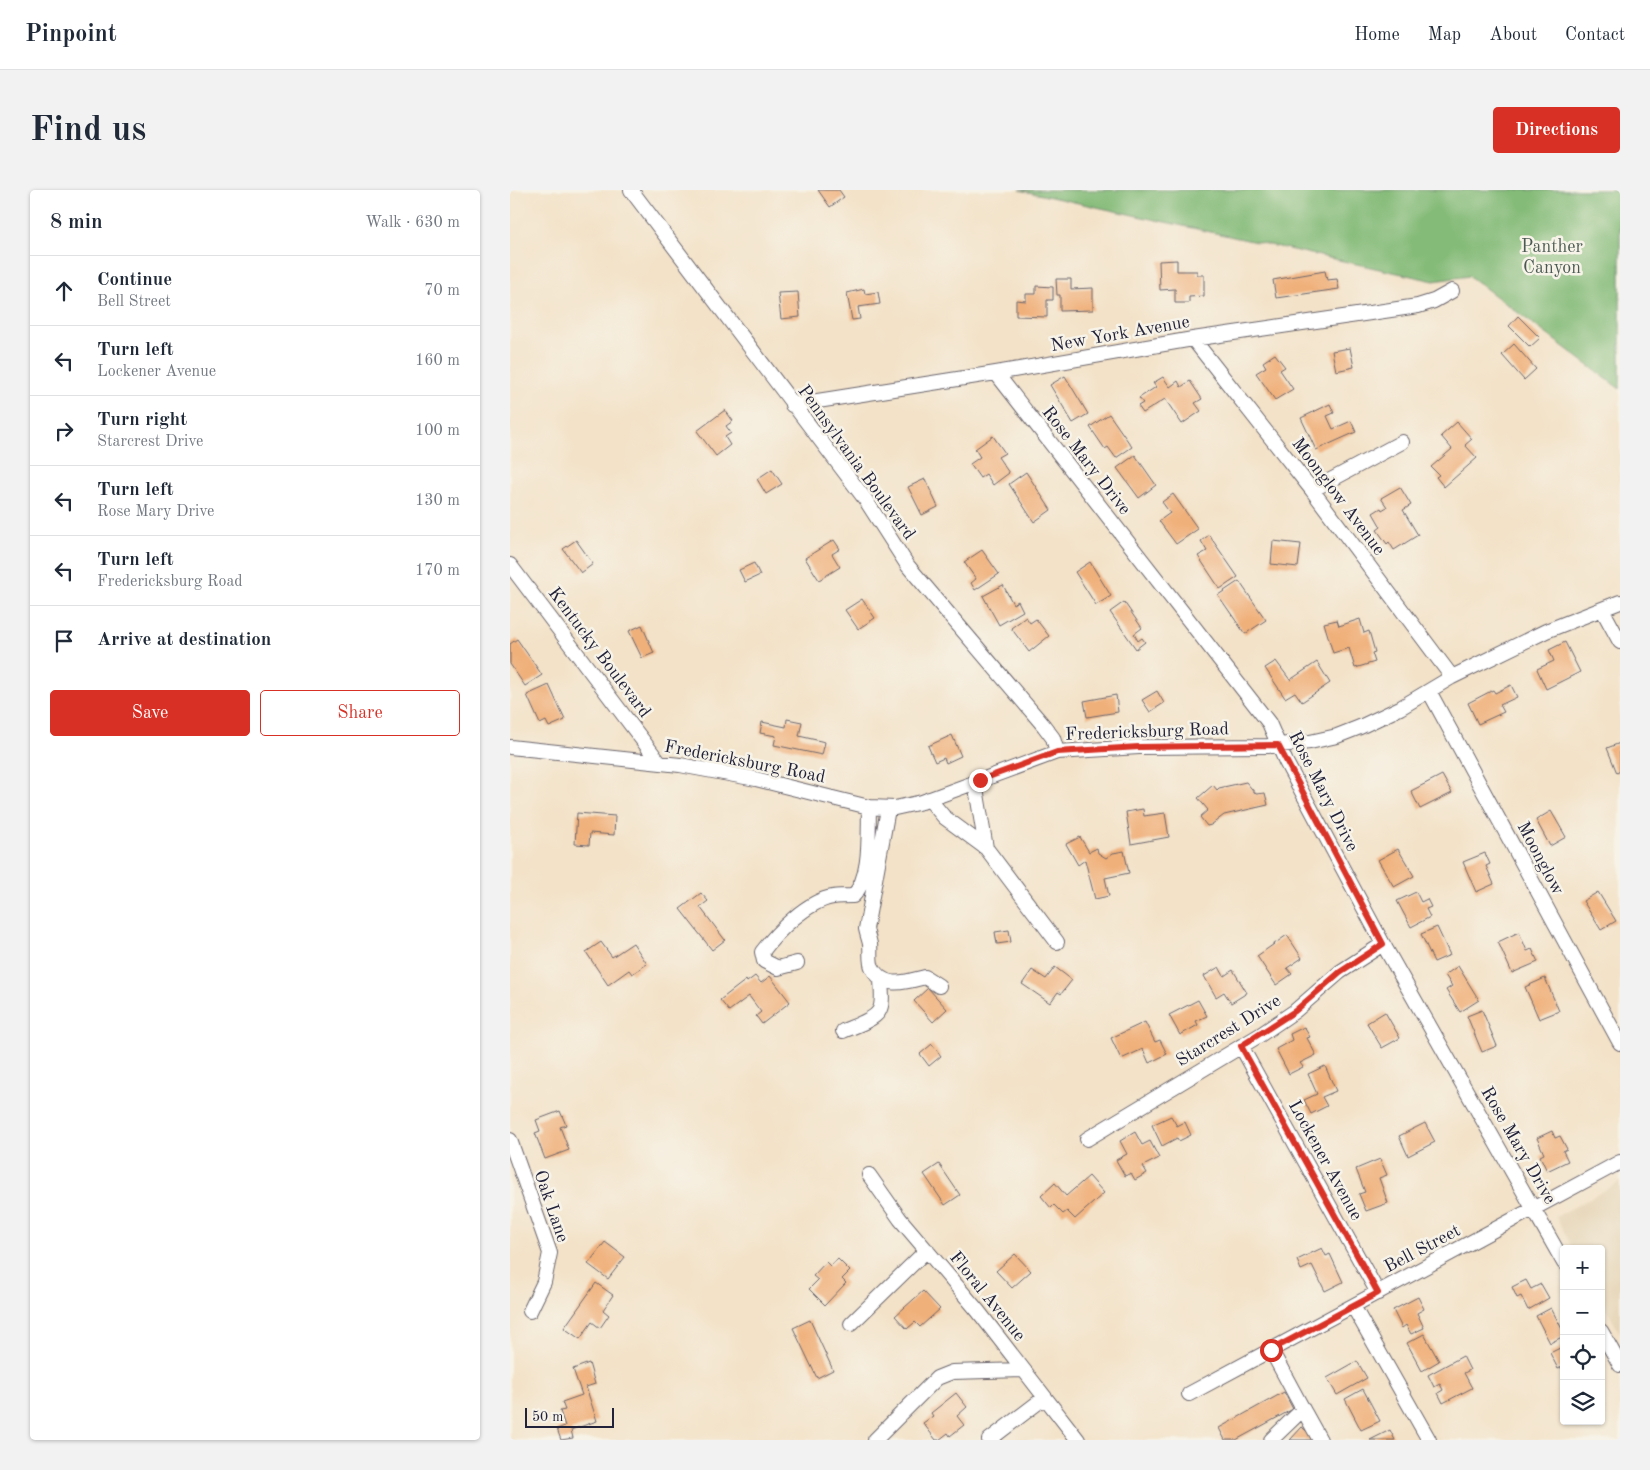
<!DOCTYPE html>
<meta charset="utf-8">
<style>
:root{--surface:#fff;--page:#f2f2f3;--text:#1f2937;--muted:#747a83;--line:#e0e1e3;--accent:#d93025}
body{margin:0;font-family:"Old Standard TT",serif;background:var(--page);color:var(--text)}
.controls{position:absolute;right:15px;bottom:15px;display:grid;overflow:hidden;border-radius:5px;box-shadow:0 1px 4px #0004}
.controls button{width:45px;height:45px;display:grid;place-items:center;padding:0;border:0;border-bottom:1px solid var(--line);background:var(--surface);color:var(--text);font:25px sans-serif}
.scale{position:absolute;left:15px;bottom:12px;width:89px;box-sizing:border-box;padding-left:5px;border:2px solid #22223b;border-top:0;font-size:14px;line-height:18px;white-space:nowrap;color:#22223b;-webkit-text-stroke:4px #f7f3e8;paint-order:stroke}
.stop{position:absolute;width:15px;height:15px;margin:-11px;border:4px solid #d93025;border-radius:50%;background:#fff}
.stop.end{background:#d93025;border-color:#fff;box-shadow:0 1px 5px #0008}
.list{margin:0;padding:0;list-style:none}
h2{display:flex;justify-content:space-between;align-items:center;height:65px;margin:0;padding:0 20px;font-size:21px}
h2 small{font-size:16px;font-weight:400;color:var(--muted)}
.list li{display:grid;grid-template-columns:32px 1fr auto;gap:15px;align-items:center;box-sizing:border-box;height:70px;padding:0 20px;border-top:1px solid var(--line)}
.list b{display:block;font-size:19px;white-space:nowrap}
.list p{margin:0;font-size:16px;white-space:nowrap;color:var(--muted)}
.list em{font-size:16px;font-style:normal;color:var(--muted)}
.actions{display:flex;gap:10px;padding:15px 20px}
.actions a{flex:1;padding:11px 0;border:1px solid var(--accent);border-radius:5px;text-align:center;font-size:18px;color:var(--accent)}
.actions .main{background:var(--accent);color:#fff}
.icon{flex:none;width:28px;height:28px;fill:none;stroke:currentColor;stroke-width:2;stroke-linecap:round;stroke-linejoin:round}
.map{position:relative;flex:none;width:1110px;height:1250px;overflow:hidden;border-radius:5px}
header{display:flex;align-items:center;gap:30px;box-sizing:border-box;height:70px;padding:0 25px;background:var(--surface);border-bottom:1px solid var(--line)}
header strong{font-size:24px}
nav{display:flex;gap:28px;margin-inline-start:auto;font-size:18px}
.intro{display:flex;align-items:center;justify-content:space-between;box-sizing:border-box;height:120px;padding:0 30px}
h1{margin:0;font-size:35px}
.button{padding:12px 22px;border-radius:5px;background:var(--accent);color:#fff;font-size:18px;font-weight:700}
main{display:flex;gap:30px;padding:0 30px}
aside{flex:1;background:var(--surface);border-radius:5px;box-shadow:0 1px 4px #0004}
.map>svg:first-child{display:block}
.built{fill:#e6d5b7}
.forest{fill:#84bb78;stroke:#536e5a}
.building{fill:#f0b07a}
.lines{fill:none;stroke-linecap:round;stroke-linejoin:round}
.minor-casing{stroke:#6b656c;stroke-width:16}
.minor{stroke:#fff;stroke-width:14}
.route{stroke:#d93025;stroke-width:6}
.labels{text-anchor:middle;stroke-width:5;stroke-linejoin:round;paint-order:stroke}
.park-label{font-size:18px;fill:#4a5a53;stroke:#f7f3e8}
.street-label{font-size:18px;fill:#22223b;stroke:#f7f3e8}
</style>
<header>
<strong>Pinpoint</strong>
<nav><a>Home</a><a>Map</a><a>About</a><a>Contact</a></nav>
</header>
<div class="intro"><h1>Find us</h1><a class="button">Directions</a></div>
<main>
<aside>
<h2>8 min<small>Walk · 630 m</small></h2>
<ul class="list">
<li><svg class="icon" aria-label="ahead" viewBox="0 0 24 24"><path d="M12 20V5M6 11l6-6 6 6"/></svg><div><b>Continue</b><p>Bell Street</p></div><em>70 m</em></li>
<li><svg class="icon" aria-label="left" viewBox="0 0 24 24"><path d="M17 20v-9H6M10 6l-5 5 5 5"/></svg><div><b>Turn left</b><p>Lockener Avenue</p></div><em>160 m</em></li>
<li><svg class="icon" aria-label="right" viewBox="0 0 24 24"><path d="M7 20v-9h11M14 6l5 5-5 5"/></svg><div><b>Turn right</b><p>Starcrest Drive</p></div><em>100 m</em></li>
<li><svg class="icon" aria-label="left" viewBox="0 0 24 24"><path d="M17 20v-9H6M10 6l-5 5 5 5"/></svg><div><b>Turn left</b><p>Rose Mary Drive</p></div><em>130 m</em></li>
<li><svg class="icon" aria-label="left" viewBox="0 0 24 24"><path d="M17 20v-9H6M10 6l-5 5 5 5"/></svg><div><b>Turn left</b><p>Fredericksburg Road</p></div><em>170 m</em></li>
<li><svg class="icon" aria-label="arrive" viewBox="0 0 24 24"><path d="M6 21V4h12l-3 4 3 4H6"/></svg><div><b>Arrive at destination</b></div></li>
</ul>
<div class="actions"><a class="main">Save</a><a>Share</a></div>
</aside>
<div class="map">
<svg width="1110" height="1250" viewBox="0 0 1110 1250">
<rect width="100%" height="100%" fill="#f7f3e8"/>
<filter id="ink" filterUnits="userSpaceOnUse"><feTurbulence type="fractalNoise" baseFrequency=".02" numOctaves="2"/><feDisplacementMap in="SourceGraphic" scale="10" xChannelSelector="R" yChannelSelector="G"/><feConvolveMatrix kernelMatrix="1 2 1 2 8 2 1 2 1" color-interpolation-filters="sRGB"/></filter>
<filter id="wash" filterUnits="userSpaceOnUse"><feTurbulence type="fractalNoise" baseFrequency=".0096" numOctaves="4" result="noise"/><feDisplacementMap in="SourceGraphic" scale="20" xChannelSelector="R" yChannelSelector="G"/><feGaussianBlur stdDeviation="1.12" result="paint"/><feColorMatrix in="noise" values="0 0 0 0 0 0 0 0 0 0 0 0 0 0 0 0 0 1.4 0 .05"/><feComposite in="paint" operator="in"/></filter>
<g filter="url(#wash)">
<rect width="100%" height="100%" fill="#f3e2c8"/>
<!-- built -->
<path class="built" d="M1110,992V1143L1091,1110V1059H1063L1046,1027Z"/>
<!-- forest -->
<path class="forest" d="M509,0H1110V199L959,86L924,91Z"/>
<g id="blocks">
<!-- building -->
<path class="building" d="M308,0H329L334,7L320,17Z
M667,70V81H687V85H694V106L679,107V113H665V99L650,100L649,71Z
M815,81L817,90L827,89L829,99L766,108L763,90Z
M546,89H561V99L583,98V120L550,121V105H547Z
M526,96L543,97V110H537V127L506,126V110L516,111V104H526Z
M354,99L355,104L368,102L370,114L348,117L350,129L342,130L337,103Z
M288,102L290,127L271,129L268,103Z
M1008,126L1030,148L1020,157L999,136Z
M1004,154L1026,179L1014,190L992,165Z
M840,158L844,177L826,181L822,161Z
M765,164L775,177L770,180L783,199L765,210L746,183L756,177L753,172Z
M555,186L578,224L563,233L540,195Z
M653,187L660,197L668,191L671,197L680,191L692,209L685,213L691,221L672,234L655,209L633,223L628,216L633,213L629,208L646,197L643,193Z
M820,214L824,223L817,226L823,239L841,231L846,242L806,260L791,228Z
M215,220L223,231L216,236L221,243L215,247L220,255L206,266L187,241Z
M599,224L622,257L606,268L598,257L595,259L580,237Z
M947,232L962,249L955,255L967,268L934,297L926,287L929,285L921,277L942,259L931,246Z
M483,246L495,263L488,267L499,283L483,295L476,284L470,288L460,274L470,267L465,259Z
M625,265L646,295L629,308L607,278Z
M262,279L272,294L256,304L247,289Z
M516,282L541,320L524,332L499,294Z
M415,289L428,317L412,325L398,297Z
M890,297L901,315L893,320L908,345L884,360L879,352L877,354L867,340L871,337L863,323L871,318L872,320L877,317L871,308Z
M663,304L688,339L666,354L649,331L660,323L652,312Z
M699,345L728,387L710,399L688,366L697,361L691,351Z
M66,350L83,374L71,383L53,359Z
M324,350L330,359L322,364L330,377L309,390L295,368Z
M763,351L791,354L788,377L761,374Z
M472,360L489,384L465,400L461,393L466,389L454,372Z
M580,372L601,406L586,415L565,382Z
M244,373L250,385L235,392L229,380Z
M729,391L756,430L735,444L708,405Z
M493,395L503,414L508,411L513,421L489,435L473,406Z
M352,409L365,428L348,439L335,420Z
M614,412L632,438L624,444L628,451L632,448L635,452L626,459L600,422Z
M516,427L520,433L526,429L539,446L519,462L501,438Z
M850,429L854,443L859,441L865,462L862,463L865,472L845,478L839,458L823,463L814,433L827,430L829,436Z
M132,435L144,463L132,468L119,441Z
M7,449L32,485L15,496L0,474V454Z
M1055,452L1070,482L1036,499L1027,479L1044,471L1039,460Z
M766,471L780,490L807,472L820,493L792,512L785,502L775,508L755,478Z
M39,495L55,530L39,537L36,531L30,534L17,505Z
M1001,495L1007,507L990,515L994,522L968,534L958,513L983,500L985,503Z
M647,501L654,513L640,522L632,510Z
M606,505L608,522L577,527L574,511Z
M277,529L292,532L289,546L315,552L312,565L264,555L266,546L250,543L252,532L276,537Z
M442,545L451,566L436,573L434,568L425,572L418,556Z
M1110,553V581L1107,583L1097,558Z
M932,585L942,603L910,619L901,601Z
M736,592L746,604L755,603L758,615L714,625L701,635L697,636L690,627L698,620L688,608L703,595L707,600L709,598Z
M633,619L634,626L655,623L659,647L621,654L616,622Z
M1041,621L1056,647L1040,656L1026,630Z
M67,623L105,626L104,645L80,643L79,655L65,654Z
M570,647L579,662L587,658L588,663L596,668L603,663L614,661L619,683L595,688L599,706L585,709L575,670L568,675L556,654Z
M888,659L904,686L884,697L868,670Z
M975,663L980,674L976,676L984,694L966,702L953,672Z
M906,702L911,712L917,709L921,717L916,719L920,727L901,737L887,711Z
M1088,702L1106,731L1091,740L1073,711Z
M191,703L198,711L190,717L215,750L202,760L170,719Z
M927,737L940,765L924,772L911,744Z
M499,740L501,752L487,754L485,742Z
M1009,742L1017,761L1022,759L1028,772L1002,783L988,752Z
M777,745L792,768L777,778L782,784L766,795L747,766Z
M91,752L102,767L123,753L137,774L122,784L119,780L98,795L76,762Z
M948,776L969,810L950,822L936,800L942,796L935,785Z
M545,777L562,790L551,804L548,802L540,813L512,794L522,780L536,789Z
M709,777L714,786L723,780L737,803L721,813L714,802L706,807L694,786Z
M245,786L251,793L260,786L280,812L252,834L246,826L251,822L239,806L219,821L210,810L236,790L237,792Z
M1035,788L1049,821L1029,829L1015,797Z
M418,798L437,819L423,832L404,811Z
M688,810L697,826L686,831L688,835L670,845L659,825Z
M972,820L987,856L972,862L957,826Z
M875,822L890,848L872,858L857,833Z
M635,832L645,852L650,850L657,864L639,873L633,859L611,869L601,848Z
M794,837L800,847L797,848L806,865L790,873L793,877L779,884L766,859L782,850L780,844Z
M422,854L431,866L419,876L410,864Z
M815,876L826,901L812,907L817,916L801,924L794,910L807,904L798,884Z
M50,921L56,935L50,937L59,960L35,969L25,943L30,941L26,930Z
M661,926L667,936L675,932L681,945L669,951L667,948L652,956L642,935Z
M915,933L925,952L898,966L889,946Z
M1042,941L1045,948L1050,946L1057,959L1053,961L1058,971L1037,981L1030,966L1034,964L1027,948Z
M625,942L632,955L640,951L649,968L633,976L637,983L625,990L621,983L615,986L606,970L617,964L610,951Z
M870,969L877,985L869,988L878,1013L856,1021L849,1004L855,1002L846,979Z
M429,974L450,1005L435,1015L414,984Z
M579,986L594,1003L565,1029L557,1021L553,1024L544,1015L541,1018L531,1006L545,993L556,1006Z
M95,1052L115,1067L98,1089L78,1074Z
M812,1058L816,1066L820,1064L833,1092L815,1101L802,1075L791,1080L787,1070Z
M505,1064L521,1081L502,1098L486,1081Z
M328,1069L340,1081L332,1089L336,1093L315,1115L299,1099L308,1090L303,1086L316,1072L320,1076Z
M1016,1090L1021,1099L1031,1094L1039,1108L1018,1120L1011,1106L1007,1108L1002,1097Z
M86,1093L103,1105L93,1120L99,1125L90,1138L82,1132L70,1149L54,1138Z
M413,1101L430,1119L410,1137L405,1132L397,1139L385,1126Z
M908,1107L914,1119L907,1123L914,1138L901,1144L896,1135L892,1138L883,1120Z
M1041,1118L1054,1143V1146L1040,1153L1026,1126Z
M300,1130L323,1180L307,1188L283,1138Z
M914,1144L929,1171L912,1181L897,1153Z
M1054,1156V1180L1052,1177L1048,1179L1040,1163Z
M953,1166L960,1180L954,1183L962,1198L933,1213L928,1203L933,1200L930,1194L924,1197L918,1185Z
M847,1171L857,1188L827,1205L817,1188Z
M79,1173L85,1194L76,1197L87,1231L61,1240L63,1248L51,1250L47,1239L55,1236L50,1221L55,1220L52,1212L72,1205L63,1179Z
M853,1199L870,1231L851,1240L835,1209Z
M774,1202L783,1219L726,1250H715L709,1238Z
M446,1203L457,1217L447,1226L454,1235L440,1246L438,1243L429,1250H426L413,1233L423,1226L421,1223Z
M792,1237L806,1250H780Z
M880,1240L885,1250H860Z"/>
</g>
</g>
<g filter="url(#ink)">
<use href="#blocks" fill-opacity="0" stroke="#6b656c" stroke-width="1"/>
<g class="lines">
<defs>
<path id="minor" d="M121,0L355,309L398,376L534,536L543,548L547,562
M683,149L802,300L942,487
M486,183L759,533L776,572L873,754L1054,1073
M282,215L486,183L683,149L908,116L924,111L942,101
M802,300L892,252
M0,375L149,572
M1092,419L1110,452
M919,501L1110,853
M0,557L170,575L246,589L359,617L385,618L412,612L547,562L629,557L758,556L800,552L827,546L850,537L890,518L942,487L1036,441L1110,412
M465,592L476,658
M419,609L434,627L476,658L547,752
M378,619L356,739C357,744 359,749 360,754C361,761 359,771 362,777C373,800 396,792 415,787L429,796
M287,773L268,778L254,771L252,762C267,742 297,711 323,707C329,706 336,706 343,706C362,687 358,643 359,617
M333,841C342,837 364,830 369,821C374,813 371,798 371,788
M731,856L868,1103
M577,949L750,845L785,821L830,782L873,754
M0,950L40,1063L34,1092L20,1121
M359,985L390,1029L468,1121L568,1250
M843,1116L919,1250
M341,1134L417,1060
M1091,1141L1110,1175
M761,1160L795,1223
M679,1204L1110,972
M365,1250L427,1188L442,1182L513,1180
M479,1250L534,1208
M761,1250L788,1224L795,1223L810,1250"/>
</defs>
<!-- minor casing -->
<use href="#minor" class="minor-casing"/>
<!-- minor -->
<use href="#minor" class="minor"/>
</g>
</g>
<g class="lines" filter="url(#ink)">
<!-- route -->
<path class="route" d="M470,590L547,562L629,557L768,555L873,754L830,782L785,821L731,856L868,1103L761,1160"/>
</g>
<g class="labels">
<!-- park labels -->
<g class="park-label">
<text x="1042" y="62">Panther<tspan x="1042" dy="21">Canyon</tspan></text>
</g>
<!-- street labels -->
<g class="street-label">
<text transform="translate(610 143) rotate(-10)" y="6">New York Avenue</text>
<text transform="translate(577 270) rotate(52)" y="6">Rose Mary Drive</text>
<text transform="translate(347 272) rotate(54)" y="6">Pennsylvania Boulevard</text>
<text transform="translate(829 306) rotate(53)" y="6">Moonglow Avenue</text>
<text transform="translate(90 462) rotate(53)" y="6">Kentucky Boulevard</text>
<text transform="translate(637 541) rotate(-2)" y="6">Fredericksburg Road</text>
<text transform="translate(235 571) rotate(11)" y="6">Fredericksburg Road</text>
<text transform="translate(814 601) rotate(63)" y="6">Rose Mary Drive</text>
<text transform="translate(1031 668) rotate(62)" y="6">Moonglow</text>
<text transform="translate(718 840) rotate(-32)" y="6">Starcrest Drive</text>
<text transform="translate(1009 955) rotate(60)" y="6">Rose Mary Drive</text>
<text transform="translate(816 970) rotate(61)" y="6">Lockener Avenue</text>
<text transform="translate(42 1016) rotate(71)" y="6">Oak Lane</text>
<text transform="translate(912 1058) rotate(-28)" y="6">Bell Street</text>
<text transform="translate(478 1106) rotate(51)" y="6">Floral Avenue</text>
</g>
</g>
</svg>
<div class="controls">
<button>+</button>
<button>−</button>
<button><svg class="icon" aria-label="locate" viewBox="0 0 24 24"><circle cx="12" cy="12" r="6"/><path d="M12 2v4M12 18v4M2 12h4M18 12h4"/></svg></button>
<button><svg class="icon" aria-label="layers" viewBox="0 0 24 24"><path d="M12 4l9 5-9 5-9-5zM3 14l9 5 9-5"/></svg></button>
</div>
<div class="scale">50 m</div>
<div class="stop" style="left:761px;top:1160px"></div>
<div class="stop end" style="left:470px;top:590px"></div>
</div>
</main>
